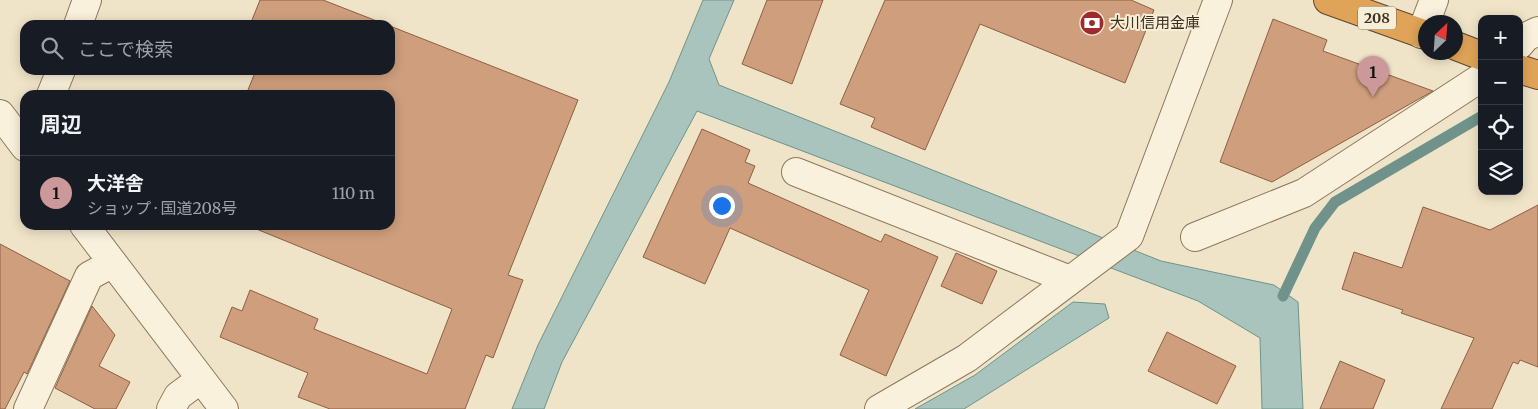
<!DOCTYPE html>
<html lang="ja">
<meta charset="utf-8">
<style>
:root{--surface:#171b24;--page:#242831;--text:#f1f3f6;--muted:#9ea1a6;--line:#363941;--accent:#cc999b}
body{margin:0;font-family:Merriweather,"Noto Sans JP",serif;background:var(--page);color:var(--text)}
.controls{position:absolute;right:15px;top:15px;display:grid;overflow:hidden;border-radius:10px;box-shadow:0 2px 12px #0003}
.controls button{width:45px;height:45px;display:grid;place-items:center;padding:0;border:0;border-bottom:1px solid var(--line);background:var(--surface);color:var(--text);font:25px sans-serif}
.compass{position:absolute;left:1418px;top:15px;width:45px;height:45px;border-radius:50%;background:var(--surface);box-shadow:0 2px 12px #0003;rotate:25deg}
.you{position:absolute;left:721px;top:205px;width:18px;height:18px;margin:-12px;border:4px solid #fff;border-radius:50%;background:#1a73e8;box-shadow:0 0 0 8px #1a73e833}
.badge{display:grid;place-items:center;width:32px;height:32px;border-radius:50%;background:var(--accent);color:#111;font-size:16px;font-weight:700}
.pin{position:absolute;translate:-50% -41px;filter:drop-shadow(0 1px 2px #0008)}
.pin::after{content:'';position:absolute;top:26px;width:18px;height:15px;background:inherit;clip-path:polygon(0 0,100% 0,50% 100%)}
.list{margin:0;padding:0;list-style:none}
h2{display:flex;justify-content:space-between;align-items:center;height:65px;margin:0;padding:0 20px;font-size:21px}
h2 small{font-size:16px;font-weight:400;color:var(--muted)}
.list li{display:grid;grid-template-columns:32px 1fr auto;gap:15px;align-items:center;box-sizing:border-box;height:75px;padding:0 20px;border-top:1px solid var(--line)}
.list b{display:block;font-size:19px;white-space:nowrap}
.list p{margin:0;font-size:16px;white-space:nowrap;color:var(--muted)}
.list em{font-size:16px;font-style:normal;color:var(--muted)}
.icon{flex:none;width:28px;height:28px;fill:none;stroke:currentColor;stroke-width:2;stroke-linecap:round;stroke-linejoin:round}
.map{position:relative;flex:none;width:1538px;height:409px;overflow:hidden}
.search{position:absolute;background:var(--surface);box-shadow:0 2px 12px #0003;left:20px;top:20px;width:375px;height:55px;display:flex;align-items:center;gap:12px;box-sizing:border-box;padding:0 18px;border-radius:15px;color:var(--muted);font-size:19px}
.panel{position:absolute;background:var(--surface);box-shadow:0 2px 12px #0003;left:20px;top:90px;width:375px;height:140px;border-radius:15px}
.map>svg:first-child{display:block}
.water{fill:#a9c4bc;stroke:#6f938a}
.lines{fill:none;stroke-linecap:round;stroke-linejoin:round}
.stream{stroke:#6f938a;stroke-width:11}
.building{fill:#cf9f7d;stroke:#8d5f41}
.minor-casing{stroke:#8d765c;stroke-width:30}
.highway-casing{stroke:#5b4430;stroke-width:30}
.minor{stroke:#faf1dc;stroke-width:28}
.highway{stroke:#e0a458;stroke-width:28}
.labels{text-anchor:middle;stroke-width:4;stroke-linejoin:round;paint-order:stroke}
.shield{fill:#f7eed8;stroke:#756857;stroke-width:1}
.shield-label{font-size:14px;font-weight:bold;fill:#3d2e20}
.poi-label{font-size:15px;fill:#3d2e20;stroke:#f7eed8;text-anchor:start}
</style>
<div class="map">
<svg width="1538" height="409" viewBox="0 0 1538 409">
<rect width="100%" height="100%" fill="#f0e4c8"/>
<!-- water -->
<path class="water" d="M703,0H734L709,59L719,85L1161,261L1274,285L1298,302L1303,409H1262L1260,338L1198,301L697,111L562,362L544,409H512L538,345L669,82Z
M1073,302L1105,304L1109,318L964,409H915L975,375Z"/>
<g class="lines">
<!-- stream -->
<path class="stream" d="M1283,296L1315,228L1335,202L1482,116"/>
</g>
<!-- building -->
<path class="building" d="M260,0H323L387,25H250Z
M767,0H823L792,84L742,64Z
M885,0H1131L1154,10L1125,83L980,24L925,150L871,127L875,118L840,104Z
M1273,19L1327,40L1323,51L1433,91L1272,182L1220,162Z
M390,26L578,100L508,275L523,280L493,358L486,355L465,409H330L298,397L308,373L220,337L232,307L242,311L250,290L318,319L314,329L427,374L452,309L249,226V225H390V95H246L256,70H390Z
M702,129L750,150L745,162L755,166L748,183L881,242L885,234L938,257L886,376L840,355L869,290L730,228L705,284L643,257Z
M1538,205V367L1520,360L1518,364L1513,362L1492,409H1441L1474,338L1401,313L1403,310L1342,289L1354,252L1402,268L1423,207L1490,230Z
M0,244L70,281L27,374L24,372L5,409H0Z
M956,253L997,271L982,304L941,286Z
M92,306L115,335L99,366L130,382L116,409H95L55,388Z
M1167,332L1236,366L1217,404L1148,371Z
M1340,361L1385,380L1373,409H1320Z"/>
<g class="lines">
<defs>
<path id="minor" d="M78,25L87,0
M1421,34L1434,0
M1519,45L1526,37L1538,31
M51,95L61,70
M0,114L25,147
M796,172L1070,280
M84,225L224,409
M1195,237L1304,193L1482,77
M28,409L89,276L113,263
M171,409L178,396L201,379
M879,409L967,358L1129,236L1218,0"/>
<path id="highway" d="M1328,0L1426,35
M1456,46L1482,56
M1519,69L1538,75"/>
</defs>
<!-- minor casing -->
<use href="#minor" class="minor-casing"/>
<!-- highway casing -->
<use href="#highway" class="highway-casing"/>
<!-- minor -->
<use href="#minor" class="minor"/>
<!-- highway -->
<use href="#highway" class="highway"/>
</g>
<!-- icons -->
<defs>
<symbol id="bank-disc" viewBox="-11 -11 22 22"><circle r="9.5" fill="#9e2a2b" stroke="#f7eed8"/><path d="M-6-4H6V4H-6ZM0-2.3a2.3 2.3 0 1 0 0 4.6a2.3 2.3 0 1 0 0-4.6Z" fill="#fff"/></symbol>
</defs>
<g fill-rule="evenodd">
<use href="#bank-disc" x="1078" y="9" width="28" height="28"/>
</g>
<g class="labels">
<!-- shield labels -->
<rect class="shield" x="1358" y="6.5" width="38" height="23" rx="4"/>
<g class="shield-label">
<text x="1377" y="23">208</text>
</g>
<!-- poi labels -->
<g class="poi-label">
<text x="1110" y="28">大川信用金庫</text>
</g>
</g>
</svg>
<div class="controls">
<button>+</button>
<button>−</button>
<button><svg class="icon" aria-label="locate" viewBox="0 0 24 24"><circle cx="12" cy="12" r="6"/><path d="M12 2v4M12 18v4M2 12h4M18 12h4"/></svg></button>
<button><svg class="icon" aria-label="layers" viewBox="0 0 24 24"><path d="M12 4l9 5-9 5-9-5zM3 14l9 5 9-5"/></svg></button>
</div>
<svg class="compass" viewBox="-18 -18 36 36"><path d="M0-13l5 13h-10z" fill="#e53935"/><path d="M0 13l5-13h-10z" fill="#9ea1a6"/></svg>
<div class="you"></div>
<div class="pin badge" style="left:1373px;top:97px">1</div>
<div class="search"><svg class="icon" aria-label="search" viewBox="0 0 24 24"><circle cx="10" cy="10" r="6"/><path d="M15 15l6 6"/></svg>ここで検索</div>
<section class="panel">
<h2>周辺<small></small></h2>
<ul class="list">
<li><span class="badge">1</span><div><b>大洋舎</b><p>ショップ · 国道208号</p></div><em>110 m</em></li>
</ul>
</section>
</div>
